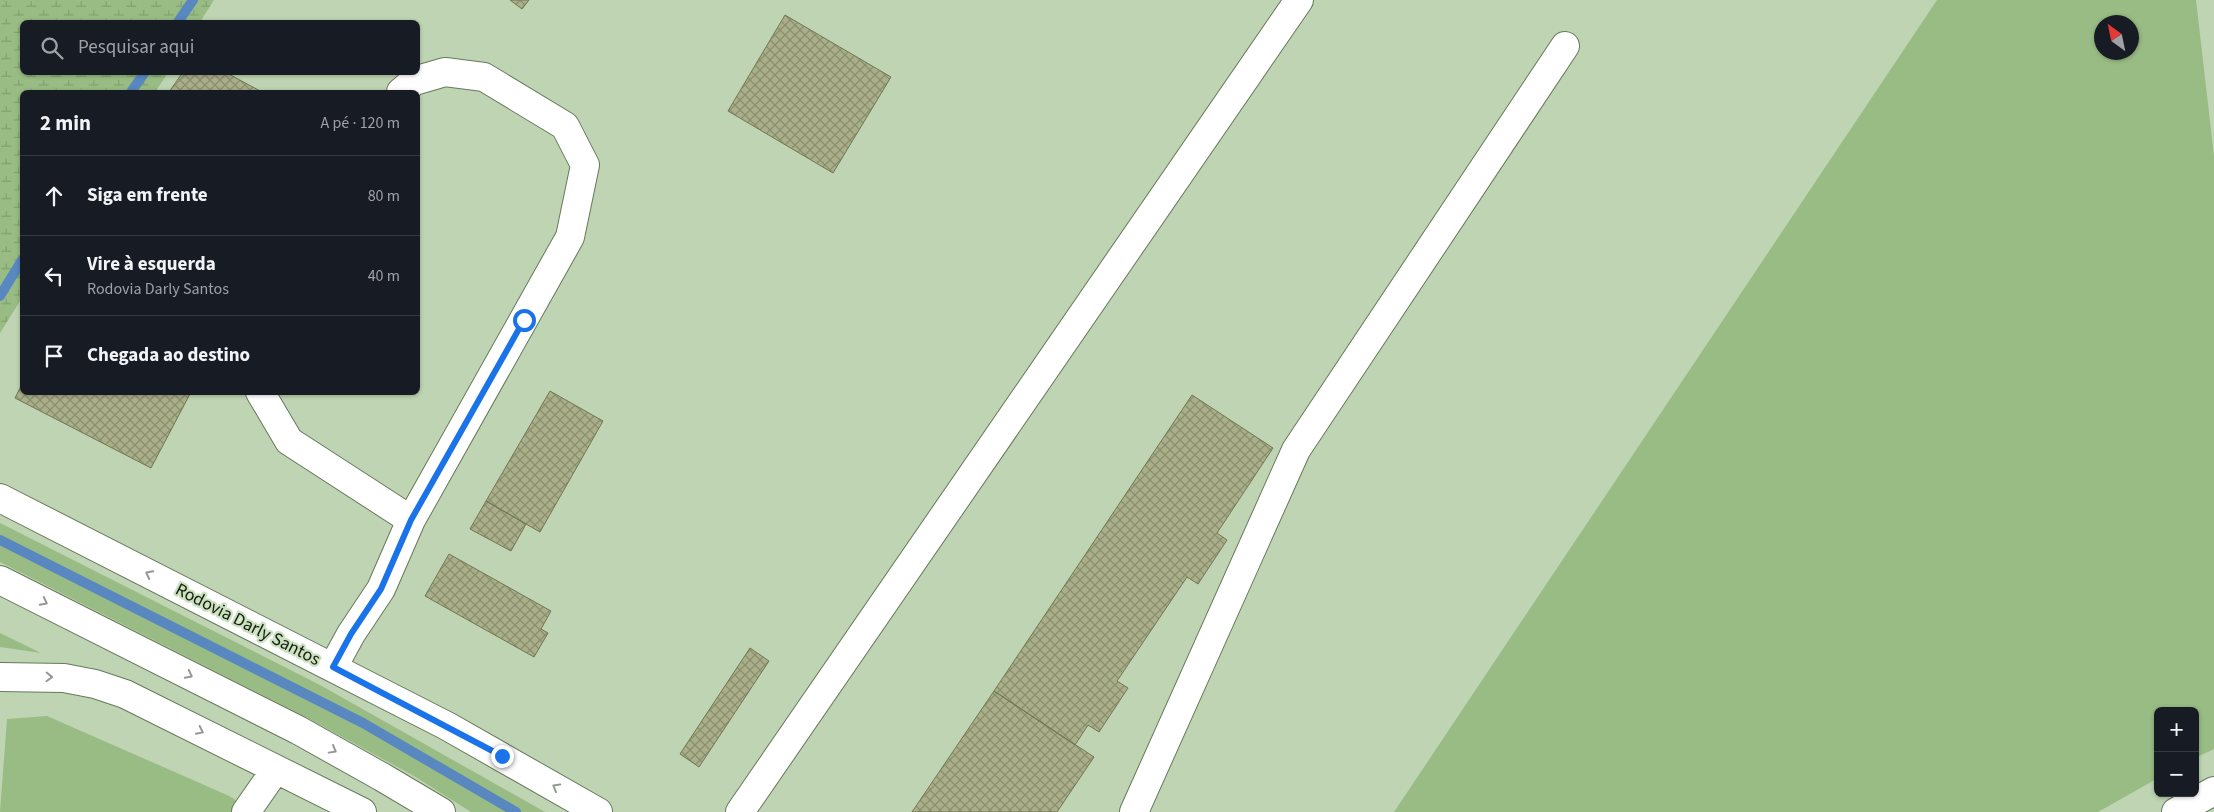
<!DOCTYPE html>
<html lang="pt">
<meta charset="utf-8">
<style>
:root{--surface:#171b24;--page:#242831;--text:#f1f3f6;--muted:#9ea1a6;--line:#363941}
body{margin:0;font-family:"Source Sans 3",sans-serif;background:var(--page);color:var(--text)}
.controls{position:absolute;right:15px;bottom:15px;display:grid;overflow:hidden;border-radius:8px;box-shadow:0 1px 4px #0004}
.controls button{width:45px;height:45px;display:grid;place-items:center;padding:0;border:0;border-bottom:1px solid var(--line);background:var(--surface);color:var(--text);font:25px sans-serif}
.compass{position:absolute;left:2094px;top:15px;width:45px;height:45px;border-radius:50%;background:var(--surface);box-shadow:0 1px 4px #0004;rotate:327deg}
.stop{position:absolute;width:15px;height:15px;margin:-11px;border:4px solid #1a73e8;border-radius:50%;background:#fff}
.stop.end{background:#1a73e8;border-color:#fff;box-shadow:0 1px 5px #0008}
.list{margin:0;padding:0;list-style:none}
h2{display:flex;justify-content:space-between;align-items:center;height:65px;margin:0;padding:0 20px;font-size:21px}
h2 small{font-size:16px;font-weight:400;color:var(--muted)}
.list li{display:grid;grid-template-columns:32px 1fr auto;gap:15px;align-items:center;box-sizing:border-box;height:80px;padding:0 20px;border-top:1px solid var(--line)}
.list b{display:block;font-size:19px;white-space:nowrap}
.list p{margin:0;font-size:16px;white-space:nowrap;color:var(--muted)}
.list em{font-size:16px;font-style:normal;color:var(--muted)}
.icon{flex:none;width:28px;height:28px;fill:none;stroke:currentColor;stroke-width:2;stroke-linecap:round;stroke-linejoin:round}
.map{position:relative;flex:none;width:2214px;height:812px;overflow:hidden}
.search{position:absolute;background:var(--surface);box-shadow:0 1px 4px #0004;left:20px;top:20px;width:400px;height:55px;display:flex;align-items:center;gap:12px;box-sizing:border-box;padding:0 18px;border-radius:8px;color:var(--muted);font-size:19px}
.panel{position:absolute;background:var(--surface);box-shadow:0 1px 4px #0004;left:20px;top:90px;width:400px;height:305px;border-radius:8px}
.map>svg:first-child{display:block}
.grass{fill:#98bc83;fill-rule:evenodd}
.wetland{fill:url(#wetland-marsh)}
.lines{fill:none;stroke-linecap:round;stroke-linejoin:round}
.stream{stroke:#5987c0;stroke-width:10}
.building{fill:url(#building-cross-hatch);stroke:#727754}
.minor-casing{stroke:#667a5b;stroke-width:30}
.major-casing{stroke:#667a5b;stroke-width:30}
.minor{stroke:#fff;stroke-width:28}
.major{stroke:#fff;stroke-width:28}
.oneway{stroke:#969993}
.route{stroke:#1a73e8;stroke-width:6}
.labels{text-anchor:middle;stroke-width:4.5;stroke-linejoin:round;paint-order:stroke}
.street-label{font-size:18px;fill:#151c10;stroke:#cbe1bf}
</style>
<div class="map">
<svg width="2214" height="812" viewBox="0 0 2214 812">
<defs>
<pattern id="wetland-marsh" width="20" height="14" patternUnits="userSpaceOnUse" patternTransform="scale(1.25)"><rect width="20" height="14" fill="#98bc83"/><path d="M1 5h8M5 5V1M11 12h8M15 12V8" fill="none" stroke="#82a170"/></pattern>
<pattern id="building-cross-hatch" width="8" height="8" patternUnits="userSpaceOnUse" patternTransform="scale(1.25)"><rect width="8" height="8" fill="#aaaf8a"/><path d="M0 0l8 8M0 8l8-8" fill="none" stroke="#898e6f"/></pattern>
</defs>
<rect width="100%" height="100%" fill="#bed4b2"/>
<!-- grass -->
<path class="grass" d="M1937,0H2196L2214,156V749L2195,758V711H2158V778L2098,812H1394ZM2132,22V52H2102V22Z
M0,523L320,685L545,812H471L414,776L304,716L0,562Z
M0,633L41,653L0,647Z
M47,716L227,795L257,812H0L7,719Z"/>
<!-- wetland -->
<path class="wetland" d="M0,0H214L200,22H22V72L168,73L155,92H22V298L0,333Z"/>
<g class="lines">
<!-- stream -->
<path class="stream" d="M178,22L193,0
M131,92L145,72
M0,296L22,260
M0,540L363,723L516,812"/>
</g>
<!-- building -->
<path class="building" d="M510,0H529L522,9Z
M785,15L891,77L833,173L728,111Z
M183,72H225L262,92H169Z
M22,384V392H191L151,468L15,398Z
M550,391L603,421L540,532L486,501Z
M1192,395L1273,448L1217,533L1227,540L1198,584L1187,577L1117,681L1128,688L1099,732L1088,725L1075,745L994,691Z
M486,501L526,524L511,551L470,529Z
M449,554L551,611L541,629L548,633L534,657L425,596Z
M750,648L769,661L699,767L680,754Z
M994,691L1094,757L1057,812H912Z"/>
<g class="lines">
<defs>
<path id="minor" d="M260,392L289,441L411,520
M333,667L351,634L381,589L411,520L570,237L585,165L565,126L484,77L445,72L414,81L401,92
M0,677L64,678L95,684L125,694L362,812
M246,812L276,769
M740,812L1299,0
M1134,812L1296,450L1565,46"/>
<path id="major" d="M0,498L447,726L598,812
M0,580L298,730L382,777L441,812
M2176,812L2214,791"/>
</defs>
<!-- minor casing -->
<use href="#minor" class="minor-casing"/>
<!-- major casing -->
<use href="#major" class="major-casing"/>
<!-- minor -->
<use href="#minor" class="minor"/>
<!-- major -->
<use href="#major" class="major"/>
</g>
<!-- one-way arrows -->
<defs><path id="oneway-chevron" d="M-2-3.5L2.5 0L-2 3.5" fill="none" stroke-width="1.6" stroke-linecap="round" stroke-linejoin="round" transform="scale(1.25)"/></defs>
<g class="oneway">
<use href="#oneway-chevron" transform="translate(149 574) rotate(-153)"/>
<use href="#oneway-chevron" transform="translate(44 602) rotate(27)"/>
<use href="#oneway-chevron" transform="translate(189 675) rotate(27)"/>
<use href="#oneway-chevron" transform="translate(49 677) rotate(2)"/>
<use href="#oneway-chevron" transform="translate(200 731) rotate(26)"/>
<use href="#oneway-chevron" transform="translate(333 750) rotate(29)"/>
<use href="#oneway-chevron" transform="translate(556 787) rotate(-150)"/>
</g>
<g class="lines">
<!-- route -->
<path class="route" d="M502,756L333,667L351,634L381,589L411,520L524,320"/>
</g>
<g class="labels">
<!-- street labels -->
<g class="street-label">
<text transform="translate(248 624) rotate(27)" y="6">Rodovia Darly Santos</text>
</g>
</g>
</svg>
<div class="controls">
<button>+</button>
<button>−</button>
</div>
<svg class="compass" viewBox="-18 -18 36 36"><path d="M0-13l5 13h-10z" fill="#e53935"/><path d="M0 13l5-13h-10z" fill="#9ea1a6"/></svg>
<div class="stop" style="left:524px;top:320px"></div>
<div class="stop end" style="left:502px;top:756px"></div>
<div class="search"><svg class="icon" aria-label="search" viewBox="0 0 24 24"><circle cx="10" cy="10" r="6"/><path d="M15 15l6 6"/></svg>Pesquisar aqui</div>
<section class="panel">
<h2>2 min<small>A pé · 120 m</small></h2>
<ul class="list">
<li><svg class="icon" aria-label="ahead" viewBox="0 0 24 24"><path d="M12 20V5M6 11l6-6 6 6"/></svg><div><b>Siga em frente</b></div><em>80 m</em></li>
<li><svg class="icon" aria-label="left" viewBox="0 0 24 24"><path d="M17 20v-9H6M10 6l-5 5 5 5"/></svg><div><b>Vire à esquerda</b><p>Rodovia Darly Santos</p></div><em>40 m</em></li>
<li><svg class="icon" aria-label="arrive" viewBox="0 0 24 24"><path d="M6 21V4h12l-3 4 3 4H6"/></svg><div><b>Chegada ao destino</b></div></li>
</ul>
</section>
</div>
